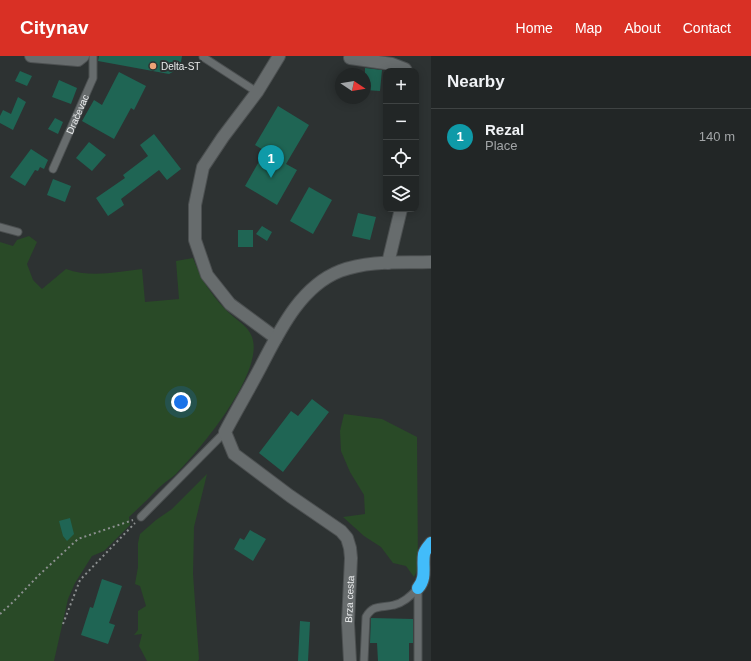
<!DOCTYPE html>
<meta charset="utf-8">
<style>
:root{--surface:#222626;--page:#2e3232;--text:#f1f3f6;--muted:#a2a5a7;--line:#3f4343;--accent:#d93025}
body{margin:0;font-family:Helvetica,sans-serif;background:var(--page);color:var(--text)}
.controls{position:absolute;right:12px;top:12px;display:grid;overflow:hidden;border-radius:8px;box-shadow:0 2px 10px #0003}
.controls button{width:36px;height:36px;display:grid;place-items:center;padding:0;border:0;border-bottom:1px solid var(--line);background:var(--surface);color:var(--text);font:20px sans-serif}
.compass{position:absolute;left:335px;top:12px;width:36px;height:36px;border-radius:50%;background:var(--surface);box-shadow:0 2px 10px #0003;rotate:102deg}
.you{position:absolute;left:181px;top:346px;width:14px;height:14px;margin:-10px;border:3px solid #fff;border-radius:50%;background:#1a73e8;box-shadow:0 0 0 6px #1a73e833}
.badge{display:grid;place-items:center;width:26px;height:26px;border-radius:50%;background:var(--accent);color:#fff;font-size:13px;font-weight:700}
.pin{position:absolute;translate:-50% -33px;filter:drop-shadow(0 1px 2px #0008)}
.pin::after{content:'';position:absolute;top:21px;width:14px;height:12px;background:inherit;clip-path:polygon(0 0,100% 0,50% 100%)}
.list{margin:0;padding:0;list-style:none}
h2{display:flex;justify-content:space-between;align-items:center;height:52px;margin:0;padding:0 16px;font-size:17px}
h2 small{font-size:13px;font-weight:400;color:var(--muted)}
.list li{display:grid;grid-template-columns:26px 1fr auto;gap:12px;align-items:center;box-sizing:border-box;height:56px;padding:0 16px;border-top:1px solid var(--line)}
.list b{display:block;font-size:15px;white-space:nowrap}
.list p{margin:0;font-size:13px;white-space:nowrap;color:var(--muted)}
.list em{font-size:13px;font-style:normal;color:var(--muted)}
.icon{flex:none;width:22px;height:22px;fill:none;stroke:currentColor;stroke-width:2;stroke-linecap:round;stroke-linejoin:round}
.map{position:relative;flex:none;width:431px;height:605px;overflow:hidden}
header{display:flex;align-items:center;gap:24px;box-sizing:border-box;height:56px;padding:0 20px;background:var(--accent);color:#fff}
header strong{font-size:19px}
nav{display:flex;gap:22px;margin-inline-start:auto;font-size:14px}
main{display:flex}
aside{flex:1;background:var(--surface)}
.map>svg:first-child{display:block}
.green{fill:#294a27}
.building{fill:#1f6554}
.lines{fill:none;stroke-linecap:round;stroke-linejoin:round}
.lane-casing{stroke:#4c5051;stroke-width:9}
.street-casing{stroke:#4c5051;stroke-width:14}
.highway-casing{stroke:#4c5051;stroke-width:14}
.path{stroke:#8c9090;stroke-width:2;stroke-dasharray:2 3;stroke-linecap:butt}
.lane{stroke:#676c6d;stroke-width:7}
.street{stroke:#676c6d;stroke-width:12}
.highway{stroke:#42bcfa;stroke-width:12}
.poi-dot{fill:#efa377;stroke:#2d3232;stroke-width:1.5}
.labels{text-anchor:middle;stroke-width:4;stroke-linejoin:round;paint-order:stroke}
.poi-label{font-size:10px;fill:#eaeced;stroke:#2d3232;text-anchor:start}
.street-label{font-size:10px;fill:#eaeced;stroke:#2d3232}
</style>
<header>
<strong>Citynav</strong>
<nav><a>Home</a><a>Map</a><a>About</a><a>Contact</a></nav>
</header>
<main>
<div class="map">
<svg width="431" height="605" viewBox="0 0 431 605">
<rect width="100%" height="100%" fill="#2d3232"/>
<!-- green -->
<path class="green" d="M29,180L37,186L27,208L33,224L42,233L66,213C90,222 117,216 142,213L145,246L179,243L176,205L193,202C201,223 210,237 225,253C233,262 248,269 252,281C265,316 200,394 176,418C172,422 166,425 162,429C156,434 152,439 147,444C141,450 135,455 129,461L130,469L104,495L92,500L75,527L68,543L54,605H0V186L13,190L17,184Z
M344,358L382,363L417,381L418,513L414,521L406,510L393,507L381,491L364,480L343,461L365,458L364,439L350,416L341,395L340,375Z
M207,418L194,471L193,518L199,603L198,605H147L139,590L142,578L134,579L138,574V555L146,550L140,530L135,528L138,511V487L140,478L156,464L172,453Z"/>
<!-- building -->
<path class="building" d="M99,0H182L180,12L169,18L98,5Z
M365,12L382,14L380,35L365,34Z
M20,15L32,20L27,30L15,25Z
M119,16L146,30L134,54L131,52L114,83L82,65L94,44L102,49Z
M59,24L77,32L71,48L52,41Z
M18,41L26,46L13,74L0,67V60L3,54L11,58Z
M278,50L309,69L286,108L297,114L277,149L245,130L265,95L255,89Z
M55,62L63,66L58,78L48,73Z
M154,78L181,113L167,124L159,114L121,143L124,149L108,160L96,142L125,122L123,119L148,100L140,89Z
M89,86L106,99L92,115L76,102Z
M31,93L48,104L44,113L40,111L38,115L35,114L25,130L10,121Z
M53,123L71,130L65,146L47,139Z
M309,131L332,144L313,178L290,165Z
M358,157L376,161L370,184L352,180Z
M262,170L272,176L267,185L256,178Z
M238,174H253V191H238Z
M312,343L329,356L283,416L259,397L291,355L298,360Z
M70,462L74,478L67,485L63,480L59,465Z
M250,474L266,483L253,505L234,493L240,482L244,484Z
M102,523L122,530L109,567L115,569L108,588L81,579L90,551L93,552Z
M371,562L413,563V587H409V605H378L377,587H370Z
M300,565L310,566L308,605H298Z"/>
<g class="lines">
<defs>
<g id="lane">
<path d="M203,1L257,36"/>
<path id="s1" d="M53,113L93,22V0"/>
<path d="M0,171L18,176"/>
<path d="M141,461L225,376"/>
<path d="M418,532V605"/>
<path d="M364,605L366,561C373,548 382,552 394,549C403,547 412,539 418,532"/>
</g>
<g id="street">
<path d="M31,0L78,4L83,0"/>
<path d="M350,2L392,8L405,13L406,15"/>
<path d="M388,207L401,153"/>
<path d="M276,282L230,248L207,219L195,184V149L203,111L223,81L257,36L279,0"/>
<path id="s2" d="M350,605L348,567L351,502L350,492L347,482L341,475L290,440L234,398L225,376C236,355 248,335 259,314C278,278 299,231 340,215C369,204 401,207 431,206"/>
</g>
<path id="highway" d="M418,532C427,522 422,510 424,498C425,494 429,490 431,487"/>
</defs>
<!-- lane casing -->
<use href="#lane" class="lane-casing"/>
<!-- street casing -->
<use href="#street" class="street-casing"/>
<!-- highway casing -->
<use href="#highway" class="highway-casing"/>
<!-- path -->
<path class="path" d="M0,558L13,546L39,519L78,483L133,464
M63,568L80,524L135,467"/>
<!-- lane -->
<use href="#lane" class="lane"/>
<!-- street -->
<use href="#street" class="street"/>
<!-- highway -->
<use href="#highway" class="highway"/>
</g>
<!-- markers -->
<circle class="poi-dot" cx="153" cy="10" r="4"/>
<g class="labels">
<!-- poi labels -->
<g class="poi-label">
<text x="161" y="14">Delta-ST</text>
</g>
<!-- street labels -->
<g class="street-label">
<text dy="4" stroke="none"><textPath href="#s1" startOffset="60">Dračevac</textPath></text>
<text dy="4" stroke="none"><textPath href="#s2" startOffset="62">Brza cesta</textPath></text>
</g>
</g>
</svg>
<div class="controls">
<button>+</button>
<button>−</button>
<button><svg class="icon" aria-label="locate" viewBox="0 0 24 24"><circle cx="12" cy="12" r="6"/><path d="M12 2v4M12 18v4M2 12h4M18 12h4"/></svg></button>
<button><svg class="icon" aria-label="layers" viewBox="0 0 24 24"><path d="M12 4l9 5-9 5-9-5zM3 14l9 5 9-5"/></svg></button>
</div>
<svg class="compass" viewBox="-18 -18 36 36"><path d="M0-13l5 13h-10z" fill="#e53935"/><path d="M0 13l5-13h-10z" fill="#a2a5a7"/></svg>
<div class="you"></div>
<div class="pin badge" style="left:271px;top:122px;background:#0f9aa8">1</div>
</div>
<aside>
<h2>Nearby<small></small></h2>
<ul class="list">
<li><span class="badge" style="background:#0f9aa8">1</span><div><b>Rezal</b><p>Place</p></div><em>140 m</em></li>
</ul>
</aside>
</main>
